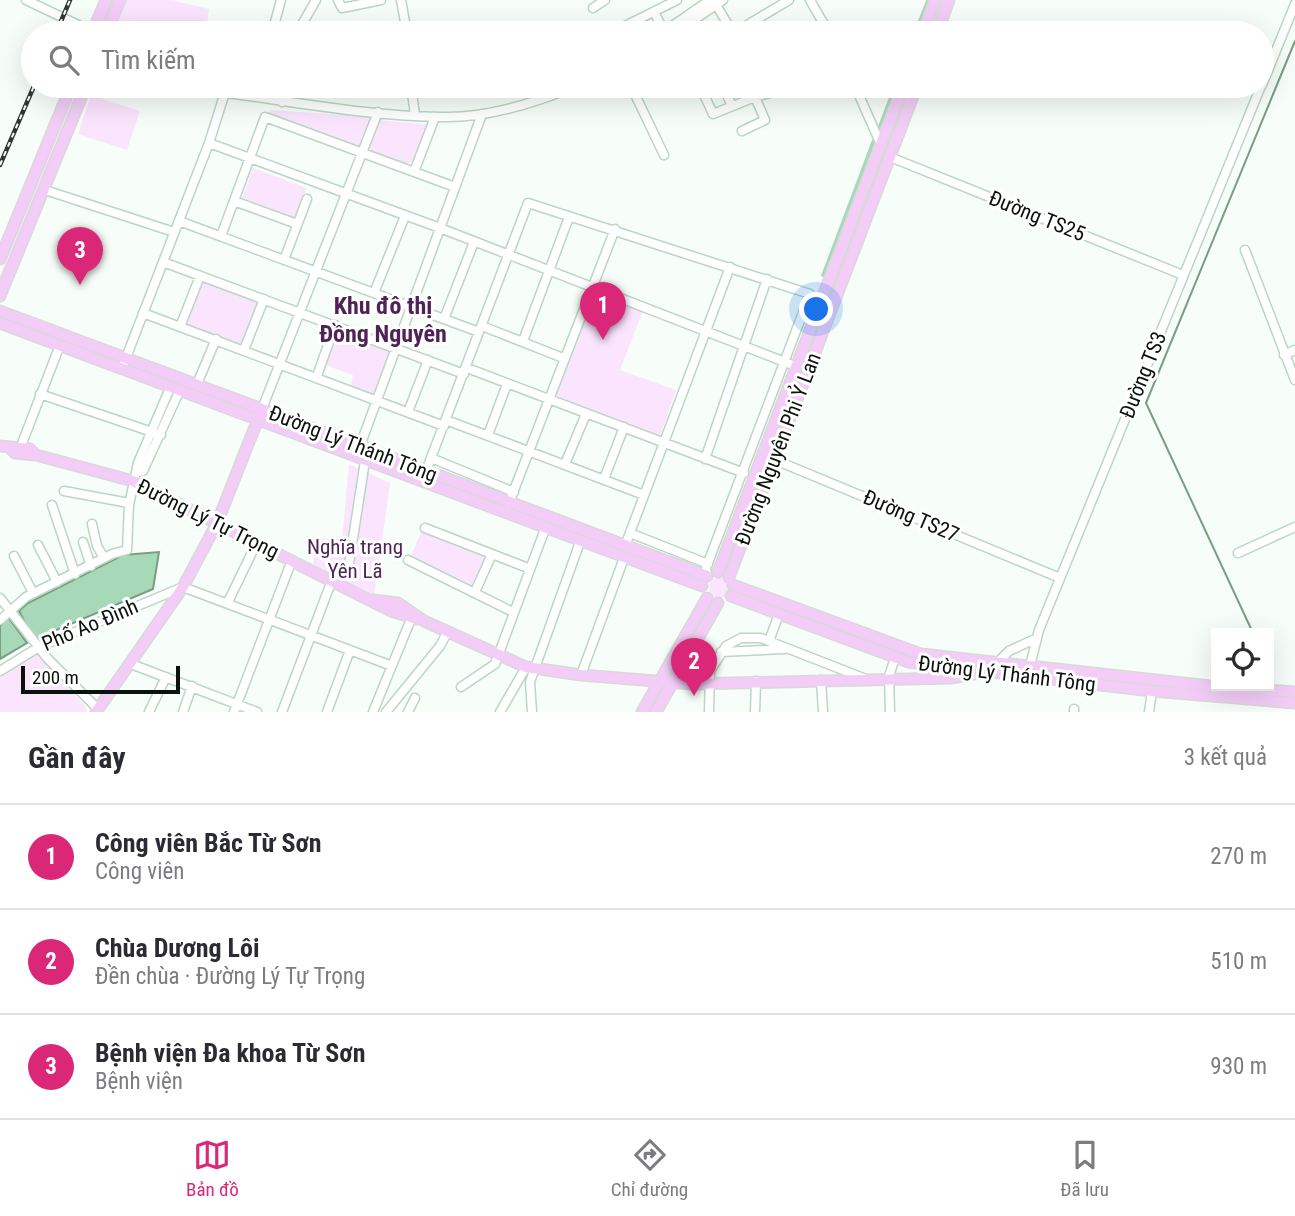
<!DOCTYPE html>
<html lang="vi">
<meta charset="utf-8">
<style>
:root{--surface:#fff;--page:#f7f7f7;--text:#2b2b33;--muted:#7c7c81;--line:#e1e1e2;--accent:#db2777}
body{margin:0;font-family:"Roboto Condensed",sans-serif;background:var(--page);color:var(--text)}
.controls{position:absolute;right:21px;bottom:21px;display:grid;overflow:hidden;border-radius:0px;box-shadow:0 7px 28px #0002}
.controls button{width:63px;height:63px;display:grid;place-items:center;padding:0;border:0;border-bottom:2px solid var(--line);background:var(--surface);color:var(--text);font:35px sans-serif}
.scale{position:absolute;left:21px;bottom:18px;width:159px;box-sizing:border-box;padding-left:7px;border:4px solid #09130c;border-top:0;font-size:19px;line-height:24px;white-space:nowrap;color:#09130c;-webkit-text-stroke:5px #fff;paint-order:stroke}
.you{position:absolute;left:817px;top:310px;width:24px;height:24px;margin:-18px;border:5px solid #fff;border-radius:50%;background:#1a73e8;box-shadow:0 0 0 10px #1a73e833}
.badge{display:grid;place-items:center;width:46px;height:46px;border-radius:50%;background:var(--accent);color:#fff;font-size:23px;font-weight:700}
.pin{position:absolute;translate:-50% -58px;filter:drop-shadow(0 2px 4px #0008)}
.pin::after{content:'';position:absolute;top:37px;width:24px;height:21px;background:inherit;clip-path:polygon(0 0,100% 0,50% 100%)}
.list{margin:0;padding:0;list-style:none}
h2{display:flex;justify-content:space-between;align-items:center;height:91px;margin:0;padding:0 28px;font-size:30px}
h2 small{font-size:23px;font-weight:400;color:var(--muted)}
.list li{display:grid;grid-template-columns:46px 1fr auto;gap:21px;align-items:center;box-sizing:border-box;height:105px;padding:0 28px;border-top:2px solid var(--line)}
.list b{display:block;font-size:26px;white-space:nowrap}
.list p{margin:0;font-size:23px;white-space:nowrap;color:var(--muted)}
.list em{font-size:23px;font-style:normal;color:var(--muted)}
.icon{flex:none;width:38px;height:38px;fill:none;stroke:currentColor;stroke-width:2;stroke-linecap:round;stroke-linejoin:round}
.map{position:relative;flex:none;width:1295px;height:712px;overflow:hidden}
.search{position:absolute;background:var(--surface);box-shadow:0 7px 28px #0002;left:21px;right:21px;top:21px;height:77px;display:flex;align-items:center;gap:18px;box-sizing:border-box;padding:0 24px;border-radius:38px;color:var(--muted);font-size:26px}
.sheet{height:406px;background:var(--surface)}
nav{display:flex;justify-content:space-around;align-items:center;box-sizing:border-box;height:98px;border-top:2px solid var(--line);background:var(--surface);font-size:19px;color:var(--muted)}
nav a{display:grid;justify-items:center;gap:4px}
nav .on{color:var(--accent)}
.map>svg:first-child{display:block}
.green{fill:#fbe4fe}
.water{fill:#a7d9b8;stroke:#789e84;stroke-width:2}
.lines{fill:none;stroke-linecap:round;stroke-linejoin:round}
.stream{stroke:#789e84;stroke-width:2}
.canal{stroke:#a7d9b8;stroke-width:5}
.minor-casing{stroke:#b9d7c2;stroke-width:11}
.major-casing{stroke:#d8d9d8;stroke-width:13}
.minor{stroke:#fff;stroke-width:8}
.major{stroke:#f3cdf8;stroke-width:10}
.rail-casing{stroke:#2e3730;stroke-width:4.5}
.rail{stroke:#fff;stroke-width:2;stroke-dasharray:5;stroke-linecap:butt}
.labels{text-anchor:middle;stroke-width:6;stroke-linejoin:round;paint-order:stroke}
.street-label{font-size:21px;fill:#09130c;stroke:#fff}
.park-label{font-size:21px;fill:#502456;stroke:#fff}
.quarter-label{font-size:24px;font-weight:bold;fill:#4f2356;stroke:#fff}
</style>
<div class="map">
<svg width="1295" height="712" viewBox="0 0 1295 712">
<rect width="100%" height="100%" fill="#f7fdf9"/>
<!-- green -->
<path class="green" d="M126,0H170L209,9L206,29L114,33Z
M75,93L73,105L0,283V275Z
M91,95L140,111L127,150L78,134Z
M270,110L373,117L362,145L355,147L269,116Z
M378,120L430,125L415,161L407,164L372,153L368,147Z
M253,168L307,188L295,221L241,201Z
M877,168L879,170L772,451L770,449Z
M203,279L260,302L242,348L184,325Z
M596,292L643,310L620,370L676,390L661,433L657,436L556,399L554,395L592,295Z
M337,330L390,350L375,392L370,394L350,388L353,375L325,365Z
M349,464L390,483L374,596L313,564L318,538L342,540Z
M422,530L486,557L473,586L410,558Z
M709 587a11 11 0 1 1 22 0a11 11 0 1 1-22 0Z
M36,652L85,706L87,712H0V673Z"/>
<!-- water -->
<path class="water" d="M159,552L153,589L38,638L31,634L19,611L28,603L123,555Z
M8,617L27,643L0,659V626Z"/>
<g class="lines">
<!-- stream -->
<path class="stream" d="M1253,633L1146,403L1295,41
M1269,670L1272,682"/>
<!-- canal -->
<path class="canal" d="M916,33L929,0
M879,131L896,86
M824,275L874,142"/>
<defs>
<path id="minor" d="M26,0L95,33
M338,0L342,8L381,0
M401,0L407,33
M810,0L829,33
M715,3L733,33
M593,8L605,0
M654,12L664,31
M744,27L789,0
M342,31L369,33
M272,33L281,0
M297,33L316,0
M611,33L677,0
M662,33L710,0
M675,33L723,0
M1262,85L1295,4
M162,86C256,93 348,116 443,117C489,118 535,103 576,86
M399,86L411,87
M411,86L415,115
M631,86L664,155
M700,86L713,114L755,97L795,86
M723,86L732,106
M855,86L881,145
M282,102L285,86
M742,131L765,120L755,97
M209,143L440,228L790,364
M890,157L1183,275
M414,172L435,117
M45,190L174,232
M234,201L297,224
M179,221L479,332
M221,236L265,117L455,187
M1245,250L1295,380
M284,260L307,199
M163,262L464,374
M374,293L405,216
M143,313L444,426
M444,319L474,242
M482,326L563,358
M180,327L200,276
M523,341L569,217
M244,350L264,299
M1284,355L1295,350
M124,363L209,143L227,86
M467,368L744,473
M317,376L335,325
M197,384L216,339
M40,394L161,435
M262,409L378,112
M408,412L428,360
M446,420L644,495
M488,435L507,384
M21,446L60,345
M360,446L482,114
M763,455L1060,578
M431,458L514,492
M705,459L767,279
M565,464L586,414
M426,471L528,203L810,294L706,568L707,576
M137,472L143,471L179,392
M604,479L624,427
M64,491L129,503
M509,503L615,229
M52,505L75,574
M92,524L97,546L104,558
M425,528L528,568
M630,533L708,564
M83,542L91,566
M38,545L57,582
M625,546L730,267
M1238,553L1295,527
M14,556L33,593
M408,560L513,612
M349,564L365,461
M475,592L492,554
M0,598L48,659L98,709
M228,602L257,542
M0,620L26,597L112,554L127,550L129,505L138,463L170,388
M769,641L779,614
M721,652L785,649
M998,662L1009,651L1037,638
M131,664L257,712
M1030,666L1039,630L1261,86
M0,671L39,647L183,587L392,666
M581,675L624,558
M821,680L823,712
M461,687L495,664L545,529
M1074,709V712
M149,712L166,677
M183,712L192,686
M234,712L292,560
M282,712L332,580
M327,712L350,650
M373,712L411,619
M386,712L440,646L448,631
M408,712L415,698
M500,712L526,667
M532,712L530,682L580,542
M709,712L710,671L726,646L741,638H761L866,679
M755,712L756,681
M890,712L889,676L895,658
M1149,712L1152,691"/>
<path id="major" d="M92,33L106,0
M106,33L120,0
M923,33L935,0
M937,33L949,0
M0,259L71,86
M0,296L86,86
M0,311L707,576
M0,323L702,586
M0,446L30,449L36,455
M10,448L15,453L36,455L133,481L391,611L417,619
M718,572L903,86
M729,577L917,86
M733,585L921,654L1219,687L1295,692
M731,596L908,662L1152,691L1295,703
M373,600L398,603L424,621L526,667L581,675L693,684L951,678L984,672
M96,712L183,587L217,523L260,414
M642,712L707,598
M656,712L718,603"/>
</defs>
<!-- minor casing -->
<use href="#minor" class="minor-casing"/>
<!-- major casing -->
<use href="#major" class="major-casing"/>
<!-- minor -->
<use href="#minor" class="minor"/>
<!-- major -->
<use href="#major" class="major"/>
<defs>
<path id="rail" d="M56,33L70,0
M0,165L34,86"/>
</defs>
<!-- rail casing -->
<use href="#rail" class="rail-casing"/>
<!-- rail -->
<use href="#rail" class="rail"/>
</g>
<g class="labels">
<!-- street labels -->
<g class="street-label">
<text transform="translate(1037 216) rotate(22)" y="7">Đường TS25</text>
<text transform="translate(1143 375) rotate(-68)" y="7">Đường TS3</text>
<text transform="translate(353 444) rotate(21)" y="7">Đường Lý Thánh Tông</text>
<text transform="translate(778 449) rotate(-69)" y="7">Đường Nguyên Phi Ỷ Lan</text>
<text transform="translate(911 516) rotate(23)" y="7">Đường TS27</text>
<text transform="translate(208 519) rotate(26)" y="7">Đường Lý Tự Trọng</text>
<text transform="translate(90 625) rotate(-23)" y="7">Phố Ao Đình</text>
<text transform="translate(1007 674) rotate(7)" y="7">Đường Lý Thánh Tông</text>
</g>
<!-- park labels -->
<g class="park-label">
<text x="355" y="554">Nghĩa trang<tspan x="355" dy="24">Yên Lã</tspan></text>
</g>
<!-- quarter labels -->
<g class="quarter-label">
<text x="383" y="314">Khu đô thị<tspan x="383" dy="28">Đồng Nguyên</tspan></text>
</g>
</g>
</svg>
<div class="controls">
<button><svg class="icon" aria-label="locate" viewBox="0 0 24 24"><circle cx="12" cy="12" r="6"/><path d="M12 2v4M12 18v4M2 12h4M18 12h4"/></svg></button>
</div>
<div class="scale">200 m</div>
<div class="you"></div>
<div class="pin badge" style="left:603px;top:340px">1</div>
<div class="pin badge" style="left:694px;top:696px">2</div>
<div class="pin badge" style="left:80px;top:285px">3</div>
<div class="search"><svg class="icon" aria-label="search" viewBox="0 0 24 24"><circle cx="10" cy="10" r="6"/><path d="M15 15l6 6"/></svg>Tìm kiếm</div>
</div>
<section class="sheet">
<h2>Gần đây<small>3 kết quả</small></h2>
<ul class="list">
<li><span class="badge">1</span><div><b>Công viên Bắc Từ Sơn</b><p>Công viên</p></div><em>270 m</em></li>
<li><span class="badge">2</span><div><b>Chùa Dương Lôi</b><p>Đền chùa · Đường Lý Tự Trọng</p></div><em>510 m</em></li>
<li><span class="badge">3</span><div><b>Bệnh viện Đa khoa Từ Sơn</b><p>Bệnh viện</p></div><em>930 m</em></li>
</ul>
</section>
<nav>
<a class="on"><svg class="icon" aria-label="map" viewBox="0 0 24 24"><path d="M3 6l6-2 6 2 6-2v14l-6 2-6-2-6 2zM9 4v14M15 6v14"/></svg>Bản đồ</a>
<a><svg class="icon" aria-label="directions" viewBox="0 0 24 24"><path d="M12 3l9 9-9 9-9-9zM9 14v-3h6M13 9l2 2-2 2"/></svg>Chỉ đường</a>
<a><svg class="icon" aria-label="saved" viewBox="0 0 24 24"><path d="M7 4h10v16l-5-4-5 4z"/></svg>Đã lưu</a>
</nav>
